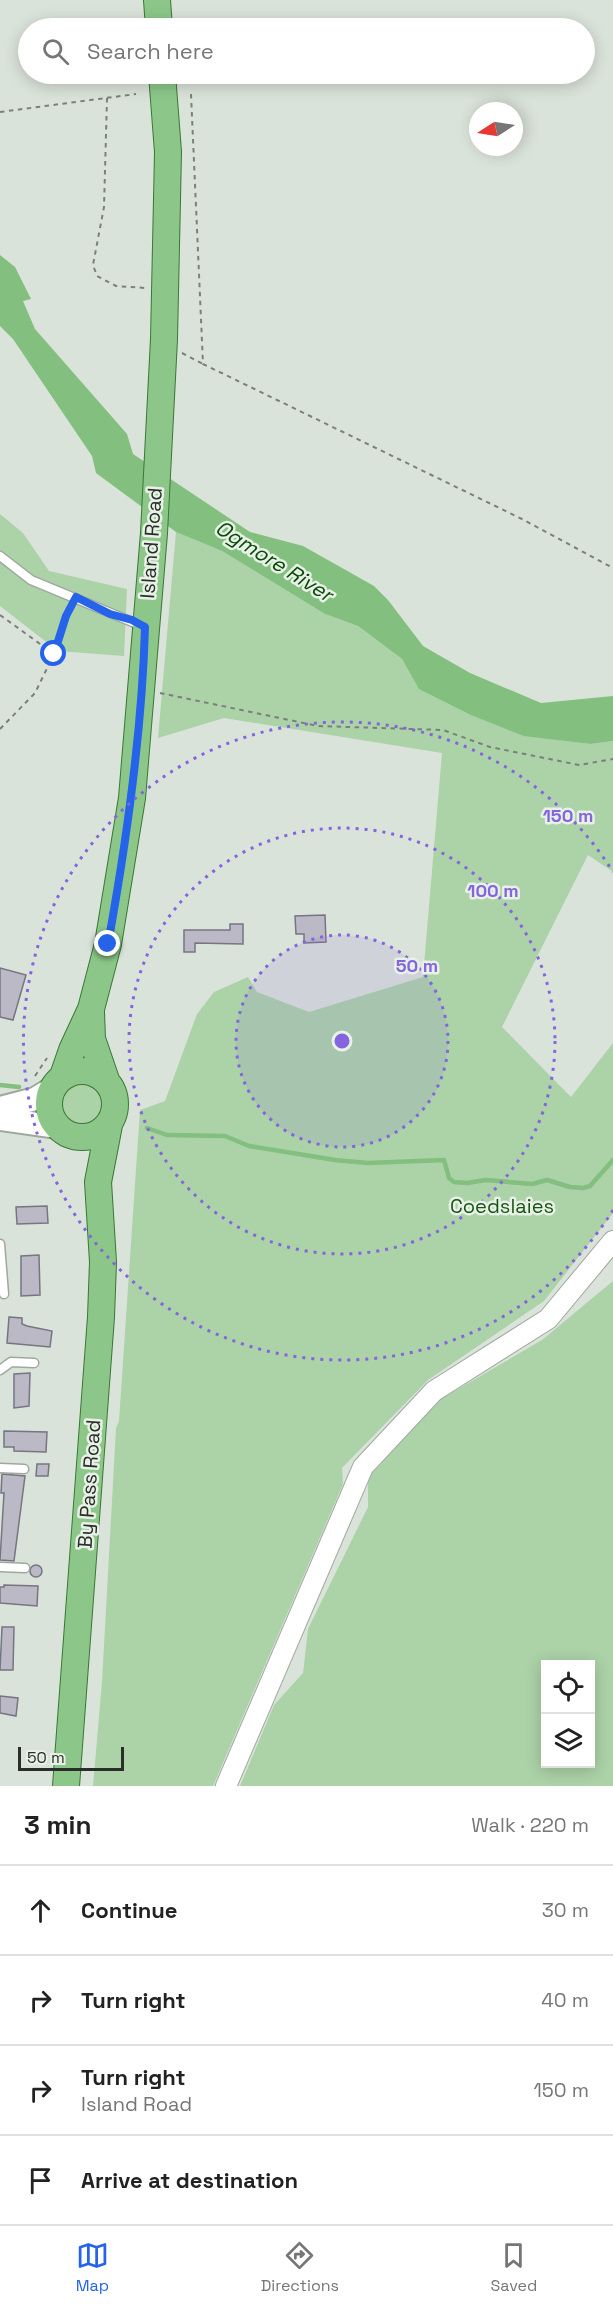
<!DOCTYPE html>
<meta charset="utf-8">
<style>
:root{--surface:#fff;--page:#f6f6f6;--text:#222;--muted:#767676;--line:#e0e0e0;--accent:#2563eb}
body{margin:0;font-family:"Space Grotesk",sans-serif;background:var(--page);color:var(--text)}
.controls{position:absolute;right:18px;bottom:18px;display:grid;overflow:hidden;border-radius:0px;box-shadow:0 3px 15px #0003}
.controls button{width:54px;height:54px;display:grid;place-items:center;padding:0;border:0;border-bottom:2px solid var(--line);background:var(--surface);color:var(--text);font:30px sans-serif}
.compass{position:absolute;left:469px;top:102px;width:54px;height:54px;border-radius:50%;background:var(--surface);box-shadow:0 3px 15px #0003;rotate:258deg}
.scale{position:absolute;left:18px;bottom:15px;width:106px;box-sizing:border-box;padding-left:6px;border:3px solid #2a2d29;border-top:0;font-size:16px;line-height:21px;white-space:nowrap;color:#2a2d29;-webkit-text-stroke:4px #e7f1e6;paint-order:stroke}
.stop{position:absolute;width:18px;height:18px;margin:-14px;border:4px solid #2563eb;border-radius:50%;background:#fff}
.stop.end{background:#2563eb;border-color:#fff;box-shadow:0 2px 6px #0008}
.list{margin:0;padding:0;list-style:none}
h2{display:flex;justify-content:space-between;align-items:center;height:78px;margin:0;padding:0 24px;font-size:26px}
h2 small{font-size:20px;font-weight:400;color:var(--muted)}
.list li{display:grid;grid-template-columns:39px 1fr auto;gap:18px;align-items:center;box-sizing:border-box;height:90px;padding:0 24px;border-top:2px solid var(--line)}
.list b{display:block;font-size:22px;white-space:nowrap}
.list p{margin:0;font-size:20px;white-space:nowrap;color:var(--muted)}
.list em{font-size:20px;font-style:normal;color:var(--muted)}
.icon{flex:none;width:33px;height:33px;fill:none;stroke:currentColor;stroke-width:2;stroke-linecap:round;stroke-linejoin:round}
.map{position:relative;flex:none;width:613px;height:1786px;overflow:hidden}
.search{position:absolute;background:var(--surface);box-shadow:0 3px 15px #0003;left:18px;right:18px;top:18px;height:66px;display:flex;align-items:center;gap:15px;box-sizing:border-box;padding:0 21px;border-radius:33px;color:var(--muted);font-size:22px}
.sheet{height:438px;background:var(--surface)}
nav{display:flex;justify-content:space-around;align-items:center;box-sizing:border-box;height:84px;border-top:2px solid var(--line);background:var(--surface);font-size:16px;color:var(--muted)}
nav a{display:grid;justify-items:center;gap:3px}
nav .on{color:var(--accent)}
.map>svg:first-child{display:block}
.green{fill:#acd2a8;fill-rule:evenodd}
.water{fill:#83bf7e}
.lines{fill:none;stroke-linecap:round;stroke-linejoin:round}
.stream{stroke:#83bf7e;stroke-width:4.5}
.building{fill:#bbb9c5;stroke:#777581;stroke-width:1.5}
.service-casing{stroke:#9fa89e;stroke-width:11}
.tertiary-casing{stroke:#9fa89e;stroke-width:22}
.secondary-casing{stroke:#9fa89e;stroke-width:26}
.primary-casing{stroke:#387835;stroke-width:28}
.path{stroke:#7b807a;stroke-width:2;stroke-dasharray:4.5 4.5;stroke-linecap:butt}
.service{stroke:#fff;stroke-width:8}
.tertiary{stroke:#fff;stroke-width:20}
.secondary{stroke:#fff;stroke-width:22}
.primary{stroke:#8cc789;stroke-width:26}
.route{stroke:#2563eb;stroke-width:8}
.ring{fill:none;stroke:#8564df;stroke-width:3;stroke-dasharray:3 6}
.labels{text-anchor:middle;stroke-width:5;stroke-linejoin:round;paint-order:stroke}
.street-label{font-size:20px;fill:#2a2d29;stroke:#e7f1e6}
.park-label{font-size:20px;fill:#185315;stroke:#e7f1e6}
.water-label{font-size:21px;font-style:italic;fill:#0a4909;stroke:#e7f1e6}
.centre{fill:#8564df;stroke:#e7f1e6;stroke-width:3}
.ring-label{font-size:18px;text-anchor:middle;font-weight:bold;fill:#8564df;stroke:#e7f1e6;stroke-width:5;stroke-linejoin:round;paint-order:stroke}
</style>
<div class="map">
<svg width="613" height="1786" viewBox="0 0 613 1786">
<rect width="100%" height="100%" fill="#dae3d9"/>
<!-- green -->
<path class="green" d="M0,514L23,533L49,571L127,589L124,656L58,651L0,606Z
M176,532L222,551L325,614L358,626L402,659L420,689L558,740L590,744L613,741V872L588,855L502,1027L571,1097L613,1043V1213L544,1301L428,1380L342,1468L343,1484L213,1786H93L102,1682L116,1428L119,1421L140,1110L165,1101L197,1014L214,992L248,977L257,992L309,1012L423,977L442,753L224,718L158,738Z
M58 1103a23 23 0 1 1 46 0a23 23 0 1 1-46 0Z
M613,1281V1786H240L274,1705L303,1673L308,1629L368,1507V1478L441,1399L542,1340ZM546,1664H590V1764H546Z"/>
<!-- water -->
<path class="water" d="M0,255L15,267L31,299L23,301L35,329L127,434L133,454L250,532L303,546L374,586L388,600L423,646L470,673L541,703L613,696V741L590,744L524,736L471,715L419,689L402,659L358,626L325,614L222,551L176,532L96,473L92,456L13,339L0,326Z"/>
<g class="lines">
<!-- stream -->
<path class="stream" d="M0,1085L19,1087
M147,1128L167,1135L225,1136L249,1146L335,1160L368,1163L444,1160L449,1178L454,1182L467,1183L486,1180L532,1184L547,1180L570,1187L583,1188L590,1186L613,1160"/>
</g>
<!-- building -->
<path class="building" d="M325,915L326,942L304,943V934H296L295,916Z
M230,924H243V944L195,943V952H184V930H230Z
M0,968L26,975L13,1020L0,1017Z
M47,1206L48,1223L17,1224L16,1207Z
M39,1255L40,1295L21,1296V1256Z
M9,1317L22,1318V1324L27,1326L52,1331L50,1347L7,1343Z
M30,1373L29,1406L14,1408V1374Z
M4,1431L47,1432L46,1452L14,1451V1447H4Z
M37,1464H49L48,1476H36Z
M2,1474L25,1476L14,1561L0,1560L4,1493H1Z
M30 1571a6 6 0 1 1 12 0a6 6 0 1 1-12 0Z
M4,1585L38,1586L37,1606L0,1603V1587H4Z
M2,1627H14L13,1670H0Z
M0,1696L18,1698L16,1716L0,1713Z"/>
<g class="lines">
<defs>
<path id="service" d="M0,556L31,580L142,626
M0,1244L4,1294
M0,1370L11,1362L34,1363
M0,1468L24,1469
M0,1567L25,1568"/>
<path id="tertiary" d="M226,1786L363,1467L434,1391L548,1319L613,1241"/>
<path id="secondary" d="M0,1108L35,1099L53,1088
M0,1119L58,1127"/>
<path id="primary" d="M157,0L159,28
M91,1012L92,1039L106,1080
M49 1104a33 33 0 1 1 66 0a33 33 0 1 1-66 0Z
M63,1076L72,1050L91,1009L108,944L132,798L154,533L164,339L168,152L162,74
M66,1786L101,1317L103,1262L98,1182L109,1125"/>
</defs>
<!-- service casing -->
<use href="#service" class="service-casing"/>
<!-- tertiary casing -->
<use href="#tertiary" class="tertiary-casing"/>
<!-- secondary casing -->
<use href="#secondary" class="secondary-casing"/>
<!-- primary casing -->
<use href="#primary" class="primary-casing"/>
<!-- path -->
<path class="path" d="M191,94L203,364L522,519L613,568
M107,98L104,207L93,265L97,276L116,286L146,288
M0,112L136,94
M182,353L203,364
M0,615L54,654L71,607
M160,693L318,726L443,730L490,747L579,765L613,759
M0,729L35,693L54,654
M35,1076L47,1058"/>
<!-- service -->
<use href="#service" class="service"/>
<!-- tertiary -->
<use href="#tertiary" class="tertiary"/>
<!-- secondary -->
<use href="#secondary" class="secondary"/>
<!-- primary -->
<use href="#primary" class="primary"/>
</g>
<g class="lines">
<!-- route -->
<path class="route" d="M54,654L66,616L76,597L110,614L132,620L145,627C142,734 127,839 108,944"/>
</g>
<!-- distance rings -->
<circle cx="342" cy="1041" r="106" fill="#8564df" fill-opacity=".12"/>
<g class="ring">
<circle cx="342" cy="1041" r="106"/>
<circle cx="342" cy="1041" r="213"/>
<path d="M613 1210A319 319 0 1 1 613 872"/>
</g>
<g class="labels">
<!-- street labels -->
<g class="street-label">
<text transform="translate(151 543) rotate(-86)" y="7">Island Road</text>
<text transform="translate(89 1484) rotate(-86)" y="7">By Pass Road</text>
</g>
<!-- park labels -->
<g class="park-label">
<text x="502" y="1213">Coedslaies</text>
</g>
<!-- water labels -->
<g class="water-label">
<text transform="translate(274 561) rotate(32)" y="7">Ogmore River</text>
</g>
</g>
<circle cx="342" cy="1041" r="9" class="centre"/>
<g class="ring-label">
<text x="568" y="822">150 m</text>
<text x="493" y="897">100 m</text>
<text x="417" y="972">50 m</text>
</g>
</svg>
<div class="controls">
<button><svg class="icon" aria-label="locate" viewBox="0 0 24 24"><circle cx="12" cy="12" r="6"/><path d="M12 2v4M12 18v4M2 12h4M18 12h4"/></svg></button>
<button><svg class="icon" aria-label="layers" viewBox="0 0 24 24"><path d="M12 4l9 5-9 5-9-5zM3 14l9 5 9-5"/></svg></button>
</div>
<svg class="compass" viewBox="-18 -18 36 36"><path d="M0-13l5 13h-10z" fill="#e53935"/><path d="M0 13l5-13h-10z" fill="#767676"/></svg>
<div class="scale">50 m</div>
<div class="stop" style="left:54px;top:654px"></div>
<div class="stop end" style="left:108px;top:944px"></div>
<div class="search"><svg class="icon" aria-label="search" viewBox="0 0 24 24"><circle cx="10" cy="10" r="6"/><path d="M15 15l6 6"/></svg>Search here</div>
</div>
<section class="sheet">
<h2>3 min<small>Walk · 220 m</small></h2>
<ul class="list">
<li><svg class="icon" aria-label="ahead" viewBox="0 0 24 24"><path d="M12 20V5M6 11l6-6 6 6"/></svg><div><b>Continue</b></div><em>30 m</em></li>
<li><svg class="icon" aria-label="right" viewBox="0 0 24 24"><path d="M7 20v-9h11M14 6l5 5-5 5"/></svg><div><b>Turn right</b></div><em>40 m</em></li>
<li><svg class="icon" aria-label="right" viewBox="0 0 24 24"><path d="M7 20v-9h11M14 6l5 5-5 5"/></svg><div><b>Turn right</b><p>Island Road</p></div><em>150 m</em></li>
<li><svg class="icon" aria-label="arrive" viewBox="0 0 24 24"><path d="M6 21V4h12l-3 4 3 4H6"/></svg><div><b>Arrive at destination</b></div></li>
</ul>
</section>
<nav>
<a class="on"><svg class="icon" aria-label="map" viewBox="0 0 24 24"><path d="M3 6l6-2 6 2 6-2v14l-6 2-6-2-6 2zM9 4v14M15 6v14"/></svg>Map</a>
<a><svg class="icon" aria-label="directions" viewBox="0 0 24 24"><path d="M12 3l9 9-9 9-9-9zM9 14v-3h6M13 9l2 2-2 2"/></svg>Directions</a>
<a><svg class="icon" aria-label="saved" viewBox="0 0 24 24"><path d="M7 4h10v16l-5-4-5 4z"/></svg>Saved</a>
</nav>
